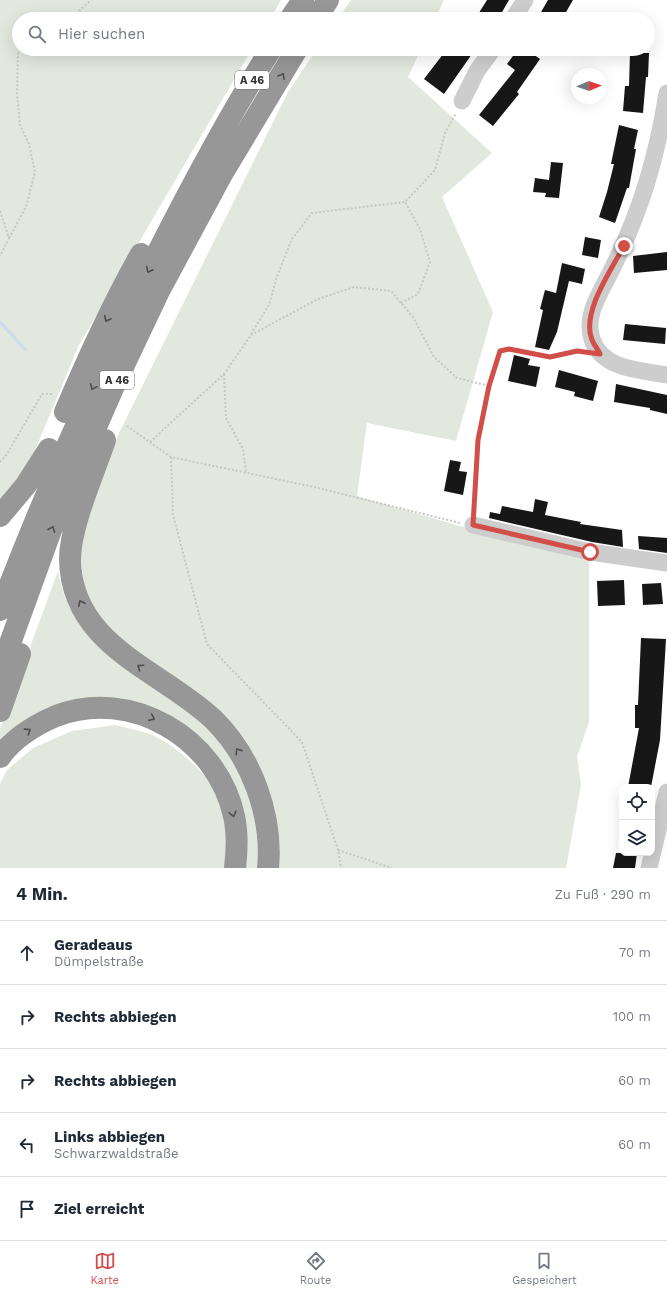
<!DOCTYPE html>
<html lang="de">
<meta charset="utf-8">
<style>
:root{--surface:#fff;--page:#f2f2f3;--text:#1f2937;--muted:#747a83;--line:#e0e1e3;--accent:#d14e49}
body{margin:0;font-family:"Work Sans",sans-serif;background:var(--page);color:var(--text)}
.controls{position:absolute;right:12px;bottom:12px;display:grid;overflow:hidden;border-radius:8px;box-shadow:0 4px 16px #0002}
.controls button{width:36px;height:36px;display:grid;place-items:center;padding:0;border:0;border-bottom:1px solid var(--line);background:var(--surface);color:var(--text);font:20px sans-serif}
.compass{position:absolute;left:571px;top:68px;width:36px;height:36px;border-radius:50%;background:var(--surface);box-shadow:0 4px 16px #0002;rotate:88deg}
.stop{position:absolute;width:12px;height:12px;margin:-9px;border:3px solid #d14e49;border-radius:50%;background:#fff}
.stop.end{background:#d14e49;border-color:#fff;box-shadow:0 1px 4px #0008}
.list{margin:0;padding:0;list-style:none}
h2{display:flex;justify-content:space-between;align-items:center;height:52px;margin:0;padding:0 16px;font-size:17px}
h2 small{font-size:13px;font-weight:400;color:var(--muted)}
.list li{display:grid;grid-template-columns:26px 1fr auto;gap:12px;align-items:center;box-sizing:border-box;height:64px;padding:0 16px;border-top:1px solid var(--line)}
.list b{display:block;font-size:15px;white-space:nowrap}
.list p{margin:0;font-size:13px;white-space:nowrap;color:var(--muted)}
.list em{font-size:13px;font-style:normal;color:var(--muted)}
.icon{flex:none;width:22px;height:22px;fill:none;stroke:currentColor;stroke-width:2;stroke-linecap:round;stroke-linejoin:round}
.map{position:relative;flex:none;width:667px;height:868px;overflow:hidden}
.search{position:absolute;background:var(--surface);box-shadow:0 4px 16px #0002;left:12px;right:12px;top:12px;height:44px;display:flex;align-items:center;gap:10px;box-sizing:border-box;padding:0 14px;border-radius:22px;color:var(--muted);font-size:15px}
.sheet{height:372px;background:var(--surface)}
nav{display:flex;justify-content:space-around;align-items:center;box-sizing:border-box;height:56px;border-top:1px solid var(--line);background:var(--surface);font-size:11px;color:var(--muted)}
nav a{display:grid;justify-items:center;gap:2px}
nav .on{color:var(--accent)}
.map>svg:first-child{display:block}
.green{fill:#e2e8dd}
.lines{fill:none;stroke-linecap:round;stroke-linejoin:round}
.stream{stroke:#cfdce9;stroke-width:3.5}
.building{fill:#171717}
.path{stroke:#c7c7c7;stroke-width:2;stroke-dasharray:2 2;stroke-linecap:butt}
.minor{stroke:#cdcdcd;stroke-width:17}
.highway{stroke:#979797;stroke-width:22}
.oneway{stroke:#4f4f4f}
.route{stroke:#d14e49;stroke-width:5}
.labels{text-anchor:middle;stroke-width:4;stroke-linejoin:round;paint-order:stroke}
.shield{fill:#fff;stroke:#6e6e6e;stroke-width:1}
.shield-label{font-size:11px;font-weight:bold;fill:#303030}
</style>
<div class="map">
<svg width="667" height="868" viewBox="0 0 667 868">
<rect width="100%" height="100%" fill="#fff"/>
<!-- green -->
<path class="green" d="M0,0H281L270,19H19V49H252L79,345L28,467L0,502Z
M351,0H444L435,19H338Z
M317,49H421L408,77L492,153L442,197L493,312L456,441L367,423L357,496L470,529L589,558V722L577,757L581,785L566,868H274L261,776L120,643L94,612L84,586L80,548L88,511L118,435L288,92Z
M58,571C73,657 149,674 204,724C230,748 248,782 254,817C257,833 259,851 257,868H241L234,791L137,706L21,723L0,740V729Z
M115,725C126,728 139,730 150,734C174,743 215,779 221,804C227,825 226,846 225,868H0V784L7,770L33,748L72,731Z"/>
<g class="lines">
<!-- stream -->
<path class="stream" d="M0,322L25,349"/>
</g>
<!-- building -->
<path class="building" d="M487,0H509L498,19H475Z
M548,0H573L562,19H537Z
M447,49H465L472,54L444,94L424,79Z
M518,49H526L540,59L517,92L519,94L493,126L479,115L515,70L507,64Z
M630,53H649L648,77H646L643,113L623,111L625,86H629Z
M619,125L638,130L634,149H636L629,188H627L615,223L599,217L607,192L614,164H611Z
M551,162L563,163L559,198L545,197L546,193L533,192L535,178L549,180Z
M585,237L601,240L598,258L582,255Z
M667,252V270L634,273L633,256Z
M562,263L585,269L582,284L569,281L557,332L549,350L535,347L543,310L540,309L545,290L556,293Z
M625,324L666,328L665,344L623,340Z
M514,355L530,359L528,365L540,367L536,387L508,381Z
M559,370L598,381L593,401L574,396L575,392L555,387Z
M616,384L667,395V414L650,410V408L614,402Z
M450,460L461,462L459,471L467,472L463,495L444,491Z
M535,499L548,502L545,515L581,522L580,524L622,530L623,547L592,542L489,518L490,512L500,514L502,506L533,512Z
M638,536L667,538V553L639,549Z
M624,580L625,605L598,606L597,581Z
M661,583L663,604L643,605L642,584Z
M641,638L666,639L660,740L651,787H628L639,728H635V705H638Z
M616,853H637L635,868H613Z"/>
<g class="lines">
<!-- path -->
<path class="path" d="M70,19L91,0
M0,211L9,238L0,256
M9,238L26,207L35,172L29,144L20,125L17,94L18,52L20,49
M401,303L418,294L430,262L420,229L405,202L435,170L445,133L456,113
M251,334L269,305L277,276L292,239L312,213L405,202
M224,374L226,418L243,449L246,472
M127,426L171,457L314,487L460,523
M150,442L224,374L251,335L318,299L354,287L391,291L413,317L434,357L457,378L489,386
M171,457L173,515L207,644L302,742L338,850L341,868
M0,462L7,454L42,394H52
M473,512L478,440L489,386L500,351C515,345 533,357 549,357C561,358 571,351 583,352
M338,850L392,868"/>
<!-- minor -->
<path class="minor" d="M513,19L525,0
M667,93C656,162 639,217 607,279C597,298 585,318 592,339C602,370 641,370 667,375
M462,101L477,71L493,49
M473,525L590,552L667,563
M649,868L667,792"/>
<!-- highway -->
<path class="highway" d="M290,19L303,0
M316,19L328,0
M65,412C88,358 112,305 141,254
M105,440C94,473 70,526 70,559C71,646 161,670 213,719C251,756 273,815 268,868
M0,516L26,485L49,449
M0,610C47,488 99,369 158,252C193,183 230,114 271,49
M0,671L51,530L113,388L159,291L222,174L297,49
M0,711L20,654
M0,757C13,739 35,725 56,716C131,687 217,738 234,816C238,834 237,851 235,868"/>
</g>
<!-- one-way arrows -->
<defs><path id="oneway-chevron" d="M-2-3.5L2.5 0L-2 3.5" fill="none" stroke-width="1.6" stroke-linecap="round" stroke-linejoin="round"/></defs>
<g class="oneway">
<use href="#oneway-chevron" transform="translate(282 76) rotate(-60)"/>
<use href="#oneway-chevron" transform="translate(149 270) rotate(117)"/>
<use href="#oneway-chevron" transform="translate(107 319) rotate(116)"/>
<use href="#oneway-chevron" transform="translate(93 387) rotate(114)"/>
<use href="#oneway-chevron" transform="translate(52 529) rotate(-68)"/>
<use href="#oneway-chevron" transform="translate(81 603) rotate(-115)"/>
<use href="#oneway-chevron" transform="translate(140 667) rotate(-146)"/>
<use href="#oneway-chevron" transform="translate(152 718) rotate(24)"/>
<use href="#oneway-chevron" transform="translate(28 731) rotate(-33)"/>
<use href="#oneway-chevron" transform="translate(238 751) rotate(-125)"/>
<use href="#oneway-chevron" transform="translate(233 814) rotate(76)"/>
</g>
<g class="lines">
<!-- route -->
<path class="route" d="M590,552L473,525L478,440L489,386L500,351L509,349L550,357L577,351L600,354C598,349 594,345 592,340C581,313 611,270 624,246"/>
</g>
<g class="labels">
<!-- shield labels -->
<g class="shield">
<rect x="235" y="71" width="34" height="18" rx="3"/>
<rect x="100" y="371" width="34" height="18" rx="3"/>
</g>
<g class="shield-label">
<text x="252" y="84">A 46</text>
<text x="117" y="384">A 46</text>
</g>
</g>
</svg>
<div class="controls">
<button><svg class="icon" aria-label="locate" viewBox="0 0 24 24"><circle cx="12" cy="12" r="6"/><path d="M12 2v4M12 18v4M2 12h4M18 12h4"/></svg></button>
<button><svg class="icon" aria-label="layers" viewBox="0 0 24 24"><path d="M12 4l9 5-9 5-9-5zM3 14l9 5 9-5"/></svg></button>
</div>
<svg class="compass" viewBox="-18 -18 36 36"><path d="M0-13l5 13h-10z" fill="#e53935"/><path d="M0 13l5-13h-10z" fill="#747a83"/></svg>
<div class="stop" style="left:590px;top:552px"></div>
<div class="stop end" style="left:624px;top:246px"></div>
<div class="search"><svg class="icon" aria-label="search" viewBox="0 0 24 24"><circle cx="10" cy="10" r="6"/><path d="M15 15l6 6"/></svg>Hier suchen</div>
</div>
<section class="sheet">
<h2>4 Min.<small>Zu Fuß · 290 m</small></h2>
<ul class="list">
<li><svg class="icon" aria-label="ahead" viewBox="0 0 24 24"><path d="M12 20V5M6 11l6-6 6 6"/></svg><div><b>Geradeaus</b><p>Dümpelstraße</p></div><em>70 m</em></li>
<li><svg class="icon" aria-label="right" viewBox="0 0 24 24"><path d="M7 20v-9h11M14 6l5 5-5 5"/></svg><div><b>Rechts abbiegen</b></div><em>100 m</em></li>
<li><svg class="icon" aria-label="right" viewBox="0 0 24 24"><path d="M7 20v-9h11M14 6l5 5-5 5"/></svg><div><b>Rechts abbiegen</b></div><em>60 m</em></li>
<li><svg class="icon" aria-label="left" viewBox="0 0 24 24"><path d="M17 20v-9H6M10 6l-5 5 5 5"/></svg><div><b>Links abbiegen</b><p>Schwarzwaldstraße</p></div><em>60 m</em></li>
<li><svg class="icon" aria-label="arrive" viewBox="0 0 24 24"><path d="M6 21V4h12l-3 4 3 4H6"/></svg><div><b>Ziel erreicht</b></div></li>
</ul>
</section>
<nav>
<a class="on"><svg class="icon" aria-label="map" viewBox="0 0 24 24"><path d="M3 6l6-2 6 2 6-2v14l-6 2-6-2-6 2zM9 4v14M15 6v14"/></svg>Karte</a>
<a><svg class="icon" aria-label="directions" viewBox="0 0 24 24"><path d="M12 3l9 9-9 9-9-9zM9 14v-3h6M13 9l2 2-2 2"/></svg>Route</a>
<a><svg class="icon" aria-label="saved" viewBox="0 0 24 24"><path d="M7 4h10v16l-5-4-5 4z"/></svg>Gespeichert</a>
</nav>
